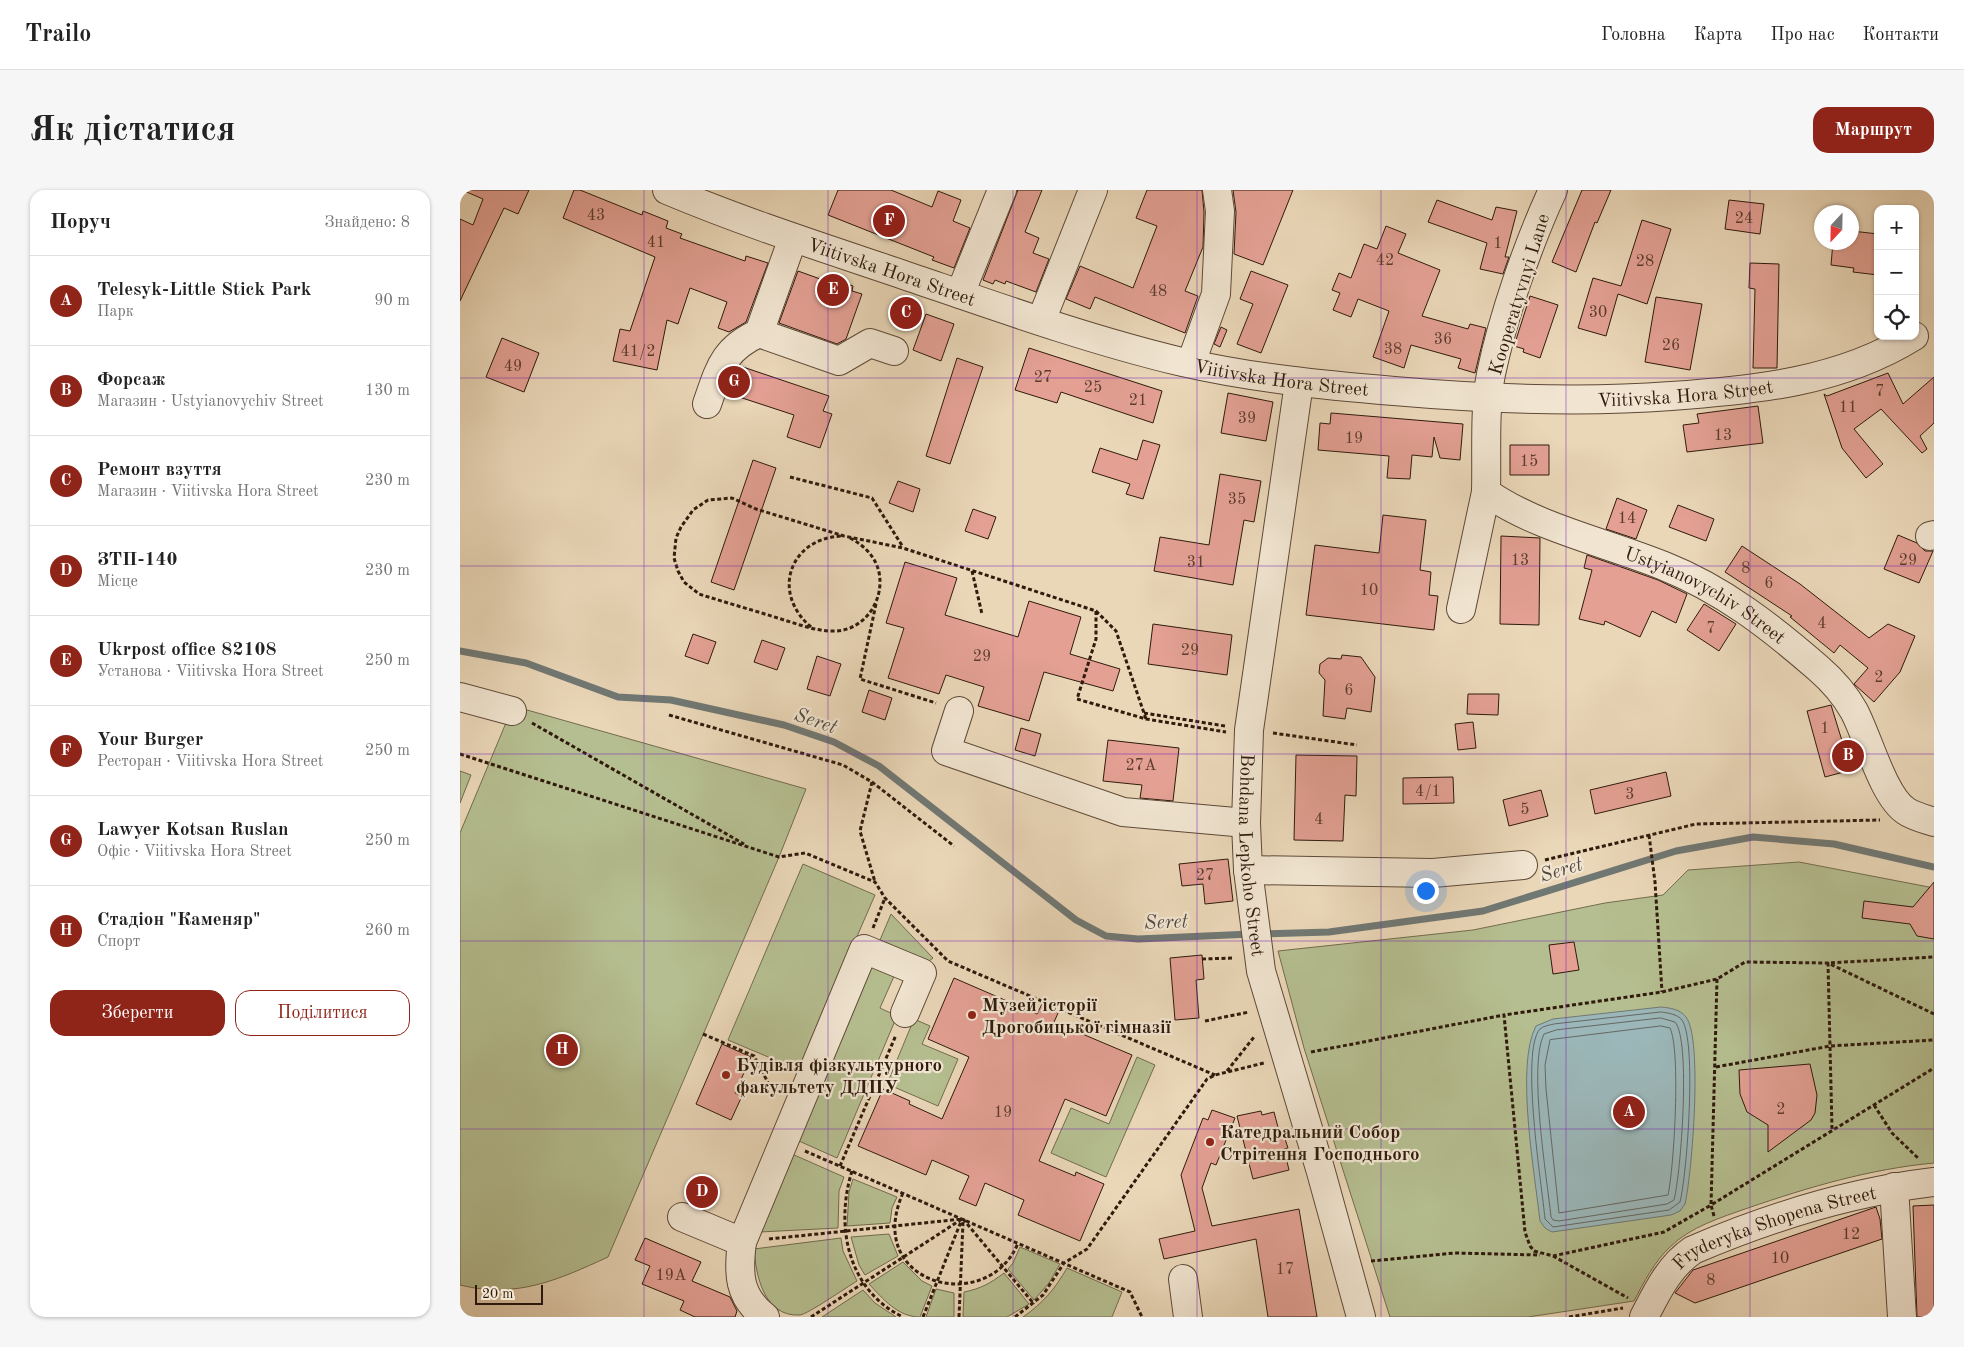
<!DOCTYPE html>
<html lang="uk">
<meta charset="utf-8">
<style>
:root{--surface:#fff;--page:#f6f6f6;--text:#222;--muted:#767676;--line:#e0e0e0;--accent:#8f2418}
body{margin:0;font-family:"Old Standard TT",serif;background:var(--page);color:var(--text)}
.controls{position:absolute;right:15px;top:15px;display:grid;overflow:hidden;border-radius:10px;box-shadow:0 1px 4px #0004}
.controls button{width:45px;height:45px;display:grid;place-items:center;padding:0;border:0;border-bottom:1px solid var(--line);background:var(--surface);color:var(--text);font:25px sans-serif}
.compass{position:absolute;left:1354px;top:15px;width:45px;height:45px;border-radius:50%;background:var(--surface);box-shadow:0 1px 4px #0004;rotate:202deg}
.scale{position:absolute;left:15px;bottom:12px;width:68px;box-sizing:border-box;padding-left:5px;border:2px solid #2f1a0c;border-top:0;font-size:14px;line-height:18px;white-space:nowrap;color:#2f1a0c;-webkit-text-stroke:4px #f1e5d1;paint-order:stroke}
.you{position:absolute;left:965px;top:700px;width:18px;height:18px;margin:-12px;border:4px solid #fff;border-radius:50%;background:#1a73e8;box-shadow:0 0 0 8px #1a73e833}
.badge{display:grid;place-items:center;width:32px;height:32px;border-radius:50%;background:var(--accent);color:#fff;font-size:16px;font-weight:700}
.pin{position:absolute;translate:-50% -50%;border:2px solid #fff;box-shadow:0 1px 5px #0006}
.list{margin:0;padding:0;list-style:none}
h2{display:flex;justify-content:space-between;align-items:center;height:65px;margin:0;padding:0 20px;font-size:21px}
h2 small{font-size:16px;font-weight:400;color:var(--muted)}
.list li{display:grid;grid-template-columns:32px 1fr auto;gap:15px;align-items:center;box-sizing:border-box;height:90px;padding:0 20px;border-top:1px solid var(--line)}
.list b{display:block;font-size:19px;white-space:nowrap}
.list p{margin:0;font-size:16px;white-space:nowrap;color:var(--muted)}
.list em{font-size:16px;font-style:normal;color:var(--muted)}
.actions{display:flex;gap:10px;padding:15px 20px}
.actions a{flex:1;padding:11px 0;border:1px solid var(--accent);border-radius:15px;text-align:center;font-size:18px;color:var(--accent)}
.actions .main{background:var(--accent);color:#fff}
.icon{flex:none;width:28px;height:28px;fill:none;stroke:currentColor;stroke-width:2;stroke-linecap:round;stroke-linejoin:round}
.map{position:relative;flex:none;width:1474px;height:1127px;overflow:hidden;border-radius:15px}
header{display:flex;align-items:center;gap:30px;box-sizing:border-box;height:70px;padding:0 25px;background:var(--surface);border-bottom:1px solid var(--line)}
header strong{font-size:24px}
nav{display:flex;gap:28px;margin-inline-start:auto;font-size:18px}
.intro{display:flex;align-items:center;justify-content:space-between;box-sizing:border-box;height:120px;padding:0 30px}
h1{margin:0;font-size:35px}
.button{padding:12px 22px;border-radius:15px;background:var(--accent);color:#fff;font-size:18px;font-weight:700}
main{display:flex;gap:30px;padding:0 30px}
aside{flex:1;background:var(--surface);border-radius:15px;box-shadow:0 1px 4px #0004}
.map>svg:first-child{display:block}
.green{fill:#b5be90;stroke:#726c4e}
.water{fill:#9bb7b9;stroke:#707874}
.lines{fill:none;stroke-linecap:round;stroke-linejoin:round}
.shore{stroke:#656862;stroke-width:1}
.stream{stroke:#707874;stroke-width:7}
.building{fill:#e3a093;stroke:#2f1a0c}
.minor-casing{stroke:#5e4937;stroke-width:30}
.path{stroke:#2f1a0c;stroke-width:3;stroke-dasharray:4 2.5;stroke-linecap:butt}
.minor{stroke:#f1e5d1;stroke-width:28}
.grid{fill:none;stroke:#7b2cbf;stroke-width:1;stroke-opacity:0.55}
.poi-dot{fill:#8f2418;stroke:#f1e5d1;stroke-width:2}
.labels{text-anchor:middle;stroke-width:4.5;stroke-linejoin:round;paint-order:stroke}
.number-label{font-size:16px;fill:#5c3c2e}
.street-label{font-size:19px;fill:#2f1a0c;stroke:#f1e5d1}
.poi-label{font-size:19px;font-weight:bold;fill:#2f1a0c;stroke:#f1e5d1;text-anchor:start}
.water-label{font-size:20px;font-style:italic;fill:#4f4940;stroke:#f1e5d1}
</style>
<header>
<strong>Trailo</strong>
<nav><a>Головна</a><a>Карта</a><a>Про нас</a><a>Контакти</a></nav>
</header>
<div class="intro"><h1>Як дістатися</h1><a class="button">Маршрут</a></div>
<main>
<aside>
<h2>Поруч<small>Знайдено: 8</small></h2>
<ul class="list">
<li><span class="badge">A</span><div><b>Telesyk-Little Stick Park</b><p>Парк</p></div><em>90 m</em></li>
<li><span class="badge">B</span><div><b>Форсаж</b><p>Магазин · Ustyianovychiv Street</p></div><em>130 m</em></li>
<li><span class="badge">C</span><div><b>Ремонт взуття</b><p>Магазин · Viitivska Hora Street</p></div><em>230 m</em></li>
<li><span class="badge">D</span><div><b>ЗТП-140</b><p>Місце</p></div><em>230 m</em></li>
<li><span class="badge">E</span><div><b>Ukrpost office 82108</b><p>Установа · Viitivska Hora Street</p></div><em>250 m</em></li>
<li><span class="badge">F</span><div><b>Your Burger</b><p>Ресторан · Viitivska Hora Street</p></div><em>250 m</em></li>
<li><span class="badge">G</span><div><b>Lawyer Kotsan Ruslan</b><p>Офіс · Viitivska Hora Street</p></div><em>250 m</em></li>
<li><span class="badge">H</span><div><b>Стадіон &quot;Каменяр&quot;</b><p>Спорт</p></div><em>260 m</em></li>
</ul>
<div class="actions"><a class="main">Зберегти</a><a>Поділитися</a></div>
</aside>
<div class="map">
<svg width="1474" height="1127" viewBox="0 0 1474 1127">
<rect width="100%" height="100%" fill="#ead7b8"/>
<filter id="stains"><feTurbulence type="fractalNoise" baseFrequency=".004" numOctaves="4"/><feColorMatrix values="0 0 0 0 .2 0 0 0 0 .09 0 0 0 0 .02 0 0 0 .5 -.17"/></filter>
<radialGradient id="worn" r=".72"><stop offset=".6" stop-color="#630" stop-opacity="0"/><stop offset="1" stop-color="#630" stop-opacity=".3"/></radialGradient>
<!-- green -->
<path class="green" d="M53,516L346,599L319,667L148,1067C98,1090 56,1109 0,1095V643Z
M0,581L11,585L0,613Z
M1339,672L1474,698V973C1410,979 1349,997 1288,1018C1262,1027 1230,1037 1210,1057C1194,1072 1184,1092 1174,1111L1068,1127H930L844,858L818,761L1013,740L1145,713L1203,705L1228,680Z
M343,674L415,705L339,880L268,850Z
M431,724L473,768L469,771L420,750Z
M413,774L435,784L420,818L437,826L377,968L339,951Z
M454,829L470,836L462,854L498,869L478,916L427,894Z
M677,867L695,875L646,987L591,963L611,918L649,934Z
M332,964L384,987L379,1001L378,1038L300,1042Z
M393,989L437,1007L432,1018L430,1033L387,1036L389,1002Z
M429,1044L438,1066L405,1085L399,1075L391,1047Z
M381,1048L383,1061L397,1091C387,1097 348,1124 340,1125C304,1127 296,1086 294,1059Z
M560,1057L600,1074L589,1093L574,1110L548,1079L553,1073Z
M443,1072L462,1091L472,1096L460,1127C438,1127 423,1109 409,1094Z
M607,1078L662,1102L652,1127H563C583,1113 595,1099 607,1078Z
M544,1083L569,1114L547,1127H503L504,1102C520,1099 531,1093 544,1083Z
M476,1099L494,1103V1127H466Z
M403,1100L415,1113L436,1127H362Z"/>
<!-- water -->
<path class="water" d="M1201,817C1210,818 1220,819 1226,827C1243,849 1232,984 1225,1014L1220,1021L1211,1025L1092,1042L1085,1038L1080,1031C1075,985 1055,875 1076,836L1093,829Z"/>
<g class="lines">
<!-- shore -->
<path class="shore" d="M1201,822C1208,823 1217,824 1222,830C1237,852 1227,984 1220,1012L1209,1020L1093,1037L1085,1029C1082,996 1060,861 1080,839C1083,836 1090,835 1094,834Z
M1201,828L1215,832C1231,850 1221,983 1214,1010L1207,1014L1099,1031L1093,1030L1091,1027C1087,988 1068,875 1084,844L1096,840Z
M1201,836L1210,838C1221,861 1214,978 1208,1005L1099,1023L1086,899L1085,875L1090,850Z"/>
<!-- stream -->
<path class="stream" d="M0,461L66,473L158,507L211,510L324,535L374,552L419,576L616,730L646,746L678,749L791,744
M802,744L869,742L1023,721L1216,661L1293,647L1374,654L1474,677"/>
</g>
<!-- building -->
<path class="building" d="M2,0H69L58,24L44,18L0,111V29L13,35L23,9Z
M114,0H120L182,25L183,21L208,31L206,38L222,44L220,48L285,71L286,66L308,73L286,132L269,142L258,138L267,112L230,98L218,134L207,130L197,180L153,171L160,139L170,141L195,67L103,28Z
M378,0H431L472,17L478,1L501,10L493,31L510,38L494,78L472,70L474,67L368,25Z
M558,0H582L565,42L579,48L573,63L589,69L576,102L546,91L545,94L535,90L533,94L523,90Z
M687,0H742L744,22L743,57L725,101L738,106L725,143L635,107L630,119L606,109L620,76L673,98L697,36L676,28Z
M773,0H833L803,75L774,64L776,22Z
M1122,0H1151L1137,33L1135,32L1116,82L1092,72Z
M977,10L1032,30L1036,17L1057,21L1045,67H1049L1043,84L1020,79L1027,53L968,32Z
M1269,10L1304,14L1300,44L1265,39Z
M1182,30L1211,39L1187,114L1158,104L1146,146L1118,138L1133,88L1161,96Z
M926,36L946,44L938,63L980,80L962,126L1008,139L1010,134L1026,138L1015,183L998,178L1001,169L951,155L944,178L913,167L929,121L898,109L891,127L873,120L880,103L872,100L879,83L891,88L904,54L917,59Z
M1392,41L1418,44V85L1393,82L1394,78L1371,75L1373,52H1392Z
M1290,73L1319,74L1317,178H1293L1295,99L1289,98Z
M338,81L363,90L365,86L393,96L392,101L402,104L386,149L377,154L319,133Z
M791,81L828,95L801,163L777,154L793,114L780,109Z
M1070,106L1098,115L1080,168L1063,162L1064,159L1054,156Z
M1196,107L1242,114L1230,180L1185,172Z
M466,124L494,134L481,171L453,160Z
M761,137L767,140L760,157L754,154Z
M42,148L79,163L64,202L26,187Z
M569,158L702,201L693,233L601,202L597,213L555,200Z
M497,168L523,177L490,274L466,266Z
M280,176L369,206L363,221L372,224L360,258L327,247L334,225L267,203Z
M1428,183L1443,214L1474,187V233L1460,246L1467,259L1462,263L1421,219L1394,239L1423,274L1406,288L1382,258L1364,204L1367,206Z
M768,203L813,212L806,251L761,243Z
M1298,216L1303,253L1227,262L1223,235L1239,233L1237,224Z
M871,223L1003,234L1000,270L980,268L974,247L972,267L952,265L950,289L927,288L929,266L858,260L860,233L870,234Z
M683,250L700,255L683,309L666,304L670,294L632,282L640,258L677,270Z
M1050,255H1089V285H1050Z
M293,270L316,278L274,400L251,392Z
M760,284L801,291L794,332L784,330L773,395L694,381L700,347L749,355Z
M438,291L460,299L453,322L429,313Z
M1157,308L1187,320L1176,349L1146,339Z
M1218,315L1254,329L1246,351L1209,337Z
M513,319L536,327L528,349L505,341Z
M923,325L966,330L960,380L971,382L969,405L978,406L974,440L846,425L855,355L919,363Z
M1438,345L1457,353L1465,361H1473L1459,393L1424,379Z
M1041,346L1080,348L1079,435L1040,434Z
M1282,356L1340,394L1409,448L1428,434L1455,446L1440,482L1414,512L1394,494L1408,478L1380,455L1374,463L1330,427L1332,426L1265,382Z
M1127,365L1198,390L1227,404L1216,433L1192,421L1180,447L1145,431L1144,435L1119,429L1132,380L1124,378Z
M445,372L497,388L485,425L558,447L569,411L621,427L610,464L660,479L653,501L584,482L569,531L518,516L524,497L486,485L479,504L428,488L444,438L426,433Z
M1244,414L1276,434L1259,461L1227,440Z
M693,434L772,445L767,485L688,474Z
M233,444L256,452L248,474L225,466Z
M302,450L325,458L317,480L294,472Z
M882,465L901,467L915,487L911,522L887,518L885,529L863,526L865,490L859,483L860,474L868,468L881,469Z
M357,466L381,474L370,506L347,499Z
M409,500L432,508L425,530L402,522Z
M1008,504H1039L1038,525L1007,524Z
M1371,515L1383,554L1387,552L1395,579L1365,587L1347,521Z
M1013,532L1016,558L998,560L995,534Z
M561,538L581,544L575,566L555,560Z
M648,550L719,558L713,611L680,608L682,595L643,591Z
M836,565L897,566L896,606L885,605L883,651L834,650Z
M1206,582L1211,606L1135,624L1130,600Z
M993,587L994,613L943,614V588Z
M1081,600L1088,626L1049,636L1043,610Z
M768,669L773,711L745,714L743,694L722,696L719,674Z
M1474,692V749L1457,746L1450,734L1402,728L1404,711L1453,717Z
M1114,752L1119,780L1093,784L1089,755Z
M742,765L744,789L736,790L739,828L715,830L710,768Z
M494,788L577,824L582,814L599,821L594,832L672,865L646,926L605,909L579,971L615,986L616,982L644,994L620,1051L558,1025L564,1010L525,993L516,1016L499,1009L509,986L472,970L466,985L398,956L423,899L450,911L449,914L482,929L509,867L468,849Z
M262,854L291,867L275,903L282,906L271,930L236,914Z
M1350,874L1357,905L1355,923L1351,930L1308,962V935L1287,922L1280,904L1279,880Z
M752,920L775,928L756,975L751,973L742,998L752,1036L839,1019L857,1127H808L796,1049L704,1069L699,1049L735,1041L721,985L743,928L748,930Z
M801,921L802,925L814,922L819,941L822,940L828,958L824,959L829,980L793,989L777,926Z
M239,985L256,993L245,1020L227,1012Z
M1474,1015V1127H1457L1453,1016Z
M1416,1017L1420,1029L1422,1049L1235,1113L1215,1103L1233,1080Z
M185,1048L241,1072L232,1091L270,1107L277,1121L275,1127H235L220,1120L224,1111L182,1094L190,1076L175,1070Z"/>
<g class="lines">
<defs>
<g id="minor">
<path id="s1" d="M207,0C283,32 361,57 438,83C532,115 626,149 722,172C792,188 862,195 934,201C1027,209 1118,213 1211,206C1296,200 1380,192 1454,146"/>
<path id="s2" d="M1093,0C1068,54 1043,126 1031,184C1024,218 1027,266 1026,302C1074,337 1148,353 1204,376C1262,399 1311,437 1358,478C1372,490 1385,505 1394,521C1408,547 1423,606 1446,621C1453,626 1465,629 1474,632"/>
<path d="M500,104L542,0"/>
<path d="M581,131L633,0"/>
<path d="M299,143L379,171L410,153L434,161"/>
<path d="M731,173L756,104L760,21L757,0"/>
<path id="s3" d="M839,193L789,540L786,633L788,680L801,781L861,982L901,1127"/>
<path d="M247,214C259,180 263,159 299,143L333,48"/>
<path d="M1470,346L1474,345"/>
<path d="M1001,419L1026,302"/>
<path d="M0,507L52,521"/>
<path d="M499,521L486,561L663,622L786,633"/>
<path d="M788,680L973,683L1063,675"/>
<path d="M1434,997L1442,1127"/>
<path d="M222,1027L282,1052"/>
<path d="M723,1089L728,1127"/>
<path d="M305,1127C278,1106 278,1083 282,1052L404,759L462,783L445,823"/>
<path id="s4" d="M1184,1127C1197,1102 1209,1076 1233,1060C1310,1027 1391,1002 1474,992"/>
</g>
</defs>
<!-- minor casing -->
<use href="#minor" class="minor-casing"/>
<!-- path -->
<path class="path" d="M330,287L412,308L443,357
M390,348C407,357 420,371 420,392C420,417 401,440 376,441C358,442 341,435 324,430C296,421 267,413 239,404L224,392L218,381L214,368L216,348L221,337L233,320L248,310L272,308L296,319L384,346L443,358L636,421L656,441L686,529
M512,381L522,424
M416,414L400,489L476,513
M636,421V449L617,509L686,529L766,542
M351,437C311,403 329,349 381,346
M684,523L765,536
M209,525L383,575L412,592L494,656
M72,533L284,654
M813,543L897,555
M0,564L319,667L345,663L415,692L425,708L488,771L755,885
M412,592L400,641L415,692
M1189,645L1195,692L1202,802
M1085,670L1236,634L1420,630
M413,738L425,708
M742,769L774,768
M1257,789L1251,1015L1204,1042L1093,1066L1074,1061L1070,1056L1065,1042L1044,825L1202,802L1257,789L1285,772L1368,773L1474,824
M745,831L789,822
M243,844L294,866L315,906
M851,862L1044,825
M1256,877L1370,856L1474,850
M767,881L794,847
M1414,915L1432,943L1459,969
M1372,939L1368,773L1474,767
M345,961L670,1102L682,1127
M380,976L436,845
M392,981C375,1035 387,1100 443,1127
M443,1003C402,1095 528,1127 558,1053
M1254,1026L1251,1015L1474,878
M503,1029L574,1114
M309,1049L502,1029
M1093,1066L1168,1108
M911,1071L995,1063L1080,1065
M351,1127L502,1029
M463,1127L502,1029
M499,1127L503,1032
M555,1127L583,1105L604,1073L627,1059L747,889L755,885L804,873
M1109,1127L1163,1118"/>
<!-- minor -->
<use href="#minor" class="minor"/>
</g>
<!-- grid -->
<path class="grid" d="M184,0V1127M368,0V1127M553,0V1127M737,0V1127M921,0V1127M1106,0V1127M1290,0V1127M0,188H1474M0,376H1474M0,564H1474M0,751H1474M0,939H1474"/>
<!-- markers -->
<g class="poi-dot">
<circle cx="512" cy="825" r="5"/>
<circle cx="266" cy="885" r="5"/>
<circle cx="750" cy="952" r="5"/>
</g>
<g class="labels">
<!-- number labels -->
<g class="number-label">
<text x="136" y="30">43</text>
<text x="1284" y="33">24</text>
<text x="196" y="57">41</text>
<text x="1038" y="58">1</text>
<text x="925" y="75">42</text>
<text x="1185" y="76">28</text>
<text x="698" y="106">48</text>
<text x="1138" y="127">30</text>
<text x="983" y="154">36</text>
<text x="1211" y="160">26</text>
<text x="933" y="164">38</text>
<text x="178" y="166">41/2</text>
<text x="53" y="181">49</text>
<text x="583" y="192">27</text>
<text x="633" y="202">25</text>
<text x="1420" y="206">7</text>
<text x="678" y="215">21</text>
<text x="1388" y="222">11</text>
<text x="787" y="233">39</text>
<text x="1263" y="250">13</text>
<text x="894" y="253">19</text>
<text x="1069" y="276">15</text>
<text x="777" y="314">35</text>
<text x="1167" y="333">14</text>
<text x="1060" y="375">13</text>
<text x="1448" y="375">29</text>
<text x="736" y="377">31</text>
<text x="1286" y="383">8</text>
<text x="1309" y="398">6</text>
<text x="909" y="405">10</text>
<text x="1362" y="438">4</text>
<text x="1251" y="443">7</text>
<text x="730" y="465">29</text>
<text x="522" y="471">29</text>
<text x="1419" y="492">2</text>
<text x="889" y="505">6</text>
<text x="1365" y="543">1</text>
<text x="681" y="580">27А</text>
<text x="968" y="606">4/1</text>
<text x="1170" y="609">3</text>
<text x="1065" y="624">5</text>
<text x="859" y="634">4</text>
<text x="745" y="690">27</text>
<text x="1321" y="924">2</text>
<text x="543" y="927">19</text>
<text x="1391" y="1049">12</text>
<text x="1320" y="1073">10</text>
<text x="825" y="1084">17</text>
<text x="211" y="1090">19А</text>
<text x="1251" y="1095">8</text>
</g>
<!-- street labels -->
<g class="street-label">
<text dy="7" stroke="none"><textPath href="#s1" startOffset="239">Viitivska Hora Street</textPath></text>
<text transform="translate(1058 104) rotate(-73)" y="7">Kooperatyvnyi Lane</text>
<text dy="7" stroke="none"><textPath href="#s1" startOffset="644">Viitivska Hora Street</textPath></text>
<text dy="7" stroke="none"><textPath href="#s1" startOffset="1049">Viitivska Hora Street</textPath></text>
<text dy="7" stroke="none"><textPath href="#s2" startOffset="556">Ustyianovychiv Street</textPath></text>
<text dy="7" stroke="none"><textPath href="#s3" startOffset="476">Bohdana Lepkoho Street</textPath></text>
<text dy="7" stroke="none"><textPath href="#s4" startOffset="168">Fryderyka Shopena Street</textPath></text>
</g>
<!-- poi labels -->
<g class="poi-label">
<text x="522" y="821">Музей історії<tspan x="522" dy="22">Дрогобицької гімназії</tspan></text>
<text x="276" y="881">Будівля фізкультурного<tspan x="276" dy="22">факультету ДДПУ</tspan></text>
<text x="760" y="948">Катедральний Собор<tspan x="760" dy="22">Стрітення Господнього</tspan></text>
</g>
<!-- water labels -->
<g class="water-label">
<text transform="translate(356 530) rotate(19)" y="7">Seret</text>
<text transform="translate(1101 679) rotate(-17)" y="7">Seret</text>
<text transform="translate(706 731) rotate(-2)" y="7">Seret</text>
</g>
</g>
<rect width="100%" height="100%" filter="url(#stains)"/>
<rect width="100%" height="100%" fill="url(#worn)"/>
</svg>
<div class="controls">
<button>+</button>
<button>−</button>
<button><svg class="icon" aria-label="locate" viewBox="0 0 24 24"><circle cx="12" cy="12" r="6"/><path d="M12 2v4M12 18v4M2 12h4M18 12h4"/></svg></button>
</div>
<svg class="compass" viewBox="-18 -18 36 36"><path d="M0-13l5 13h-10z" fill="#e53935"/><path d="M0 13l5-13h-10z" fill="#767676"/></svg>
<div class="scale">20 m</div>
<div class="you"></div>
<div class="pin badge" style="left:1169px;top:922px">A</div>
<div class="pin badge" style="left:1388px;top:566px">B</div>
<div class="pin badge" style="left:446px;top:123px">C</div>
<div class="pin badge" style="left:242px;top:1002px">D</div>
<div class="pin badge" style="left:373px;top:100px">E</div>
<div class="pin badge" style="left:429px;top:31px">F</div>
<div class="pin badge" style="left:274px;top:192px">G</div>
<div class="pin badge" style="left:102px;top:860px">H</div>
</div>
</main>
